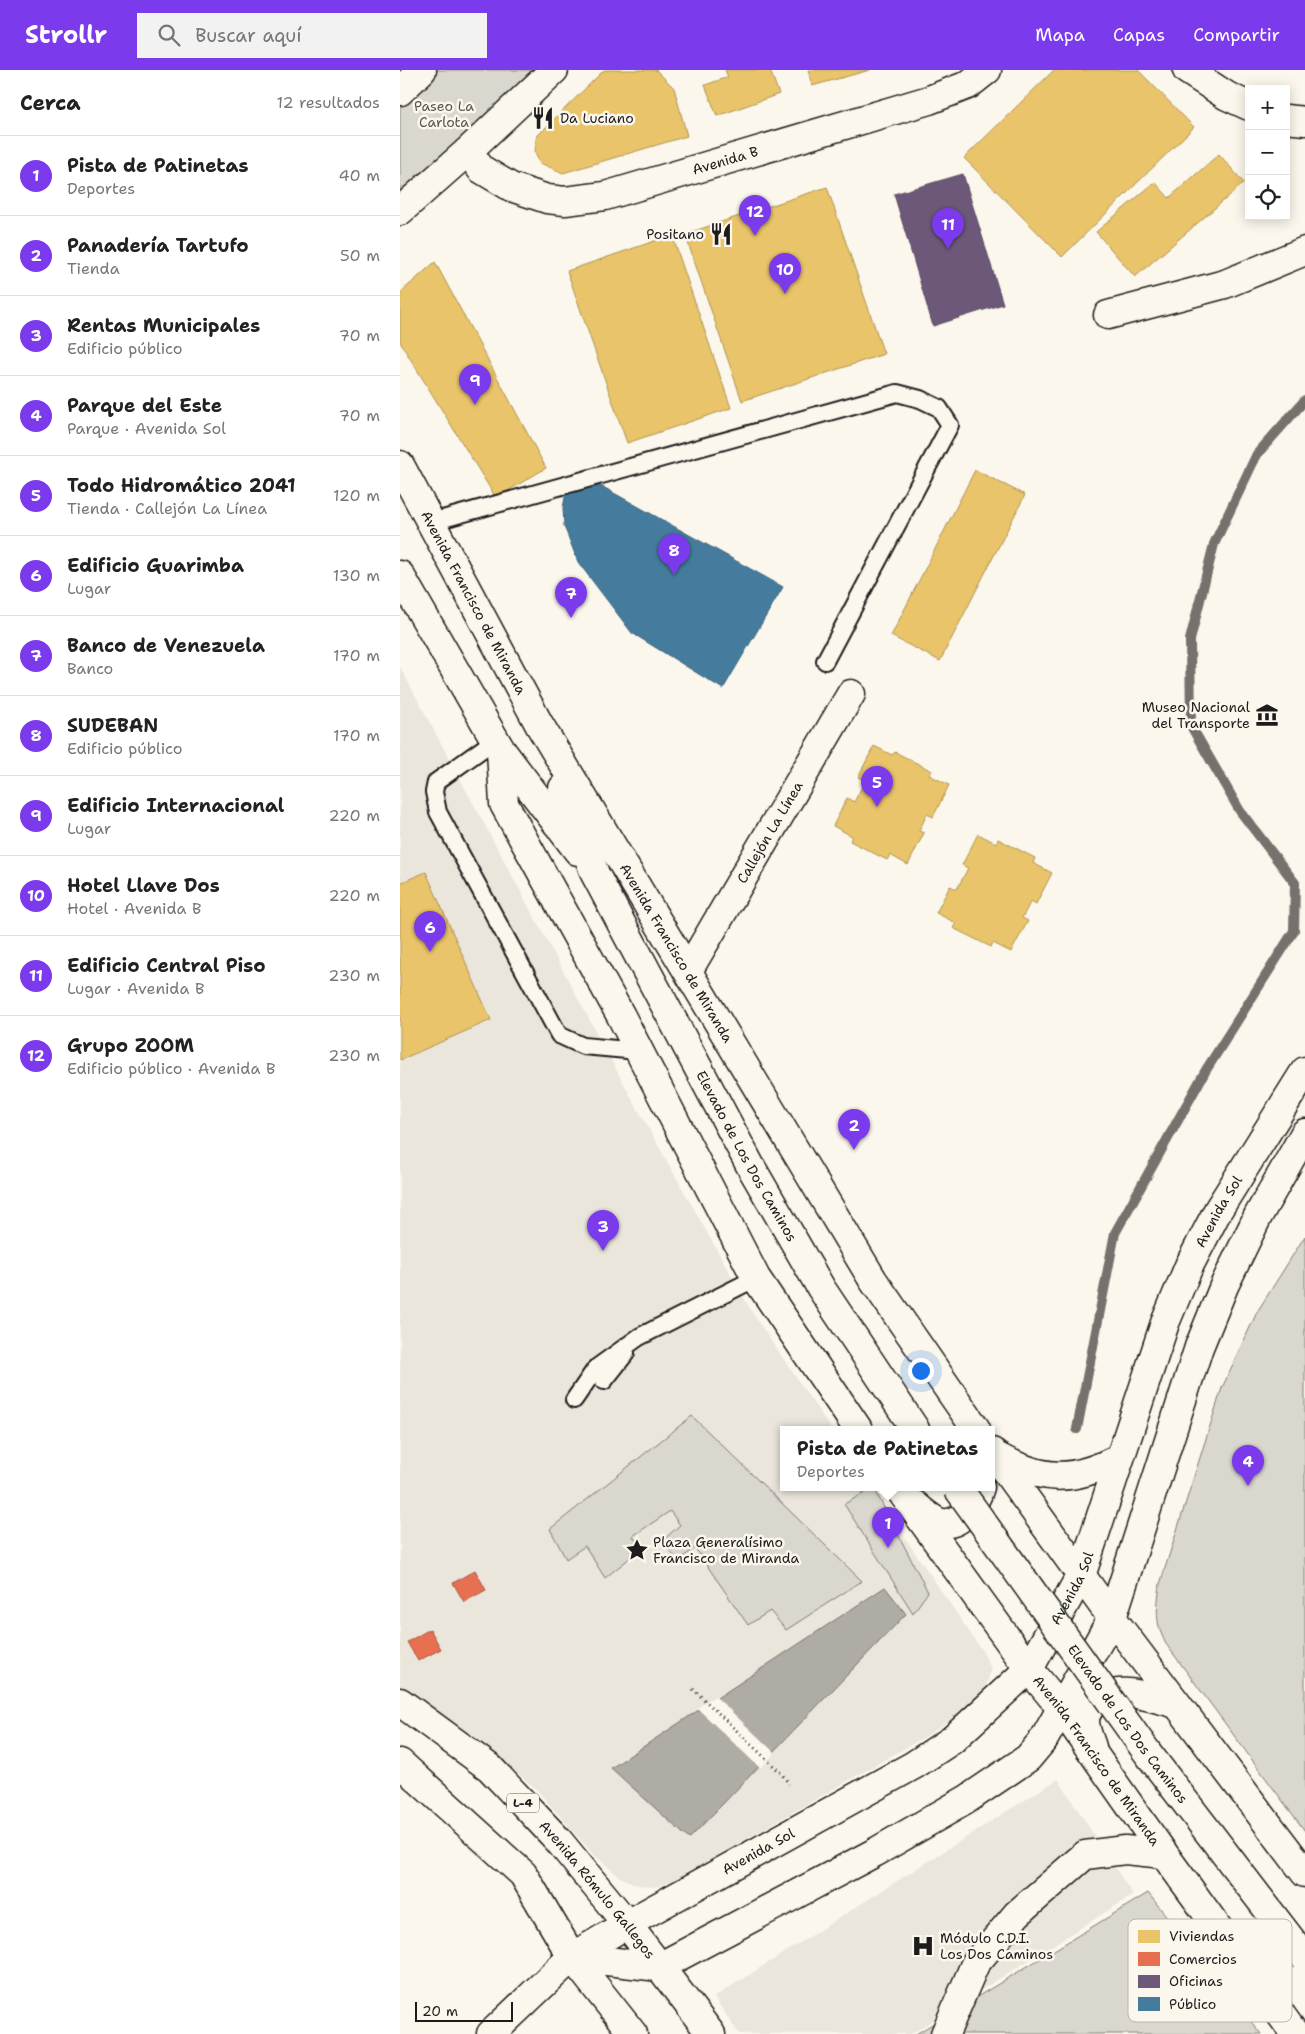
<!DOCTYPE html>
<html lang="es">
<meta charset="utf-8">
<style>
:root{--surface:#fff;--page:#f2f2f2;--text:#222;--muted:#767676;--line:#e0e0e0;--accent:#7c3aed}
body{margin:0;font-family:"Shantell Sans",sans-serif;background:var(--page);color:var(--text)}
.controls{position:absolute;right:15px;top:15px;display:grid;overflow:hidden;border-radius:0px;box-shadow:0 2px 12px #0003}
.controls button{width:45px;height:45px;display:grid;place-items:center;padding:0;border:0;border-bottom:1px solid var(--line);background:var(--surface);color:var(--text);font:25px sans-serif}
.scale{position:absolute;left:15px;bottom:12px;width:98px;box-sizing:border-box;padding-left:5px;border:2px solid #1c1c1c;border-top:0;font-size:14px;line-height:18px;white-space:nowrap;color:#1c1c1c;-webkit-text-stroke:4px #fbf7ec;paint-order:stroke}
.you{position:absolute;left:520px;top:1300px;width:18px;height:18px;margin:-12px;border:4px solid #fff;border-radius:50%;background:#1a73e8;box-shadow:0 0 0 8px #1a73e833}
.badge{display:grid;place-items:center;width:32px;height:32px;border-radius:50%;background:var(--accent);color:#fff;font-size:16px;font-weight:700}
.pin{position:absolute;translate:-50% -41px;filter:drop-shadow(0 1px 2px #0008)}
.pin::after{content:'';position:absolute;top:26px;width:18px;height:15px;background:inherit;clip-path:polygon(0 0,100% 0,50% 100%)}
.popup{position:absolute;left:380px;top:1356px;width:215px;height:65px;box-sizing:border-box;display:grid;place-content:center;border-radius:0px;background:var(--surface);filter:drop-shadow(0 1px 4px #0005);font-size:16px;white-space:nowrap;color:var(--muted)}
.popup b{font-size:19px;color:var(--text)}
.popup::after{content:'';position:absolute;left:50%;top:100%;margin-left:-10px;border:10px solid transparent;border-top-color:var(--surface)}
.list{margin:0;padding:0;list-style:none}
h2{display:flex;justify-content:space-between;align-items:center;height:65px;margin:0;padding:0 20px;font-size:21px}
h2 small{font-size:16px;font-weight:400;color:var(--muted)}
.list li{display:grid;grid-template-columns:32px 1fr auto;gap:15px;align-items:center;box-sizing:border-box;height:80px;padding:0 20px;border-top:1px solid var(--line)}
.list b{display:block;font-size:19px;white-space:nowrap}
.list p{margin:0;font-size:16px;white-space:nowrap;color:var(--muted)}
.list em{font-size:16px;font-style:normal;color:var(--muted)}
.icon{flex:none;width:28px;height:28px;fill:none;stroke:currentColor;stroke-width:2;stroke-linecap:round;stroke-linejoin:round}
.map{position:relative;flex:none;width:905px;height:1964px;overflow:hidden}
header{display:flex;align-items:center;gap:30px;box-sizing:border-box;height:70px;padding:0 25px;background:var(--accent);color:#fff}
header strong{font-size:24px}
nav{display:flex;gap:28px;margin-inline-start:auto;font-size:18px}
.search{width:350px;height:45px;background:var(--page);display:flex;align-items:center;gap:12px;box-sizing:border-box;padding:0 18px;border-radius:0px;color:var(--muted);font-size:19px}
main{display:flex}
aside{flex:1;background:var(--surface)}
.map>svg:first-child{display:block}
.built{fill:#eae6dc}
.green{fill:#dad7ce;stroke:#7b7a75}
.water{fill:#afaca5;stroke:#74726e}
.pier{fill:#fbf7ec}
.homes{fill:#e9c46a;stroke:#ac9253}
.shops{fill:#e76f51;stroke:#aa5641}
.offices{fill:#6d597a;stroke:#55475e}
.public{fill:#457b9d;stroke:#395e76}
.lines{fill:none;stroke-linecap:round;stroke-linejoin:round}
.stream{stroke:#74726e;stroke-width:10}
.lane-casing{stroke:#1c1c1c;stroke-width:20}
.street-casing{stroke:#1c1c1c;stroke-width:31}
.secondary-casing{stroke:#1c1c1c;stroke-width:31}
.primary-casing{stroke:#1c1c1c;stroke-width:31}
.path{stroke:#1c1c1c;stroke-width:3;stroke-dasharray:1 4;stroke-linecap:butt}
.lane{stroke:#fbf7ec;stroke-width:16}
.street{stroke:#fbf7ec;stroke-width:28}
.secondary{stroke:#fbf7ec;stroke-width:28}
.primary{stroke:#fbf7ec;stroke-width:28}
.secondary-bridge-casing{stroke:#1c1c1c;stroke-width:31;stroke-linecap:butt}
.secondary-bridge{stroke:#fbf7ec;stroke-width:28}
.labels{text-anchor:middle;stroke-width:5;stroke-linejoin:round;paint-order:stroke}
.shield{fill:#fbf7ec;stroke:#5f5e5a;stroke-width:1}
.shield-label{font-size:12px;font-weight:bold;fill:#1c1c1c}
.park-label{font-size:14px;fill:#555451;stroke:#fbf7ec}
.poi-label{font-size:14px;fill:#1c1c1c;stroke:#fbf7ec;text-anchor:start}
.street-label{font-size:14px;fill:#1c1c1c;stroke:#fbf7ec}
.key{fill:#fbf7ec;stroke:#b8b5ae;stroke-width:1}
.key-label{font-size:14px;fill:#1c1c1c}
</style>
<header>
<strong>Strollr</strong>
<div class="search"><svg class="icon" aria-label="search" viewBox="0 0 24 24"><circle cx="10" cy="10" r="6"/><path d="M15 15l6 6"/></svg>Buscar aquí</div>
<nav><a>Mapa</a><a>Capas</a><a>Compartir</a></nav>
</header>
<main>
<aside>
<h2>Cerca<small>12 resultados</small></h2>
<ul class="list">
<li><span class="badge">1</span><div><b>Pista de Patinetas</b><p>Deportes</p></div><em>40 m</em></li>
<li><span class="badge">2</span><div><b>Panadería Tartufo</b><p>Tienda</p></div><em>50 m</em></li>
<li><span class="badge">3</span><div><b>Rentas Municipales</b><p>Edificio público</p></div><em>70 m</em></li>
<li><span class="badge">4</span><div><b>Parque del Este</b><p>Parque · Avenida Sol</p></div><em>70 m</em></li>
<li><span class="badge">5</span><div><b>Todo Hidromático 2041</b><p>Tienda · Callejón La Línea</p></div><em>120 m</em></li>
<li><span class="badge">6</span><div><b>Edificio Guarimba</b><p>Lugar</p></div><em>130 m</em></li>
<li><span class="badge">7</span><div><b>Banco de Venezuela</b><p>Banco</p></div><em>170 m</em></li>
<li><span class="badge">8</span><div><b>SUDEBAN</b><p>Edificio público</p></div><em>170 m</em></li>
<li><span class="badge">9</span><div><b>Edificio Internacional</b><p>Lugar</p></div><em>220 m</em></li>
<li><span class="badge">10</span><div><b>Hotel Llave Dos</b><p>Hotel · Avenida B</p></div><em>220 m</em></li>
<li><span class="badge">11</span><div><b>Edificio Central Piso</b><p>Lugar · Avenida B</p></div><em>230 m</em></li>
<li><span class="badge">12</span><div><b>Grupo ZOOM</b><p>Edificio público · Avenida B</p></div><em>230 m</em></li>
</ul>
</aside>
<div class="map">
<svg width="905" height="1964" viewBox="0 0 905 1964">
<rect width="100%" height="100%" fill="#fbf7ec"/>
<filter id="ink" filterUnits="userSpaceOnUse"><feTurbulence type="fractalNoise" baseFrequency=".02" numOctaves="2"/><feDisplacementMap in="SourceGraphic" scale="10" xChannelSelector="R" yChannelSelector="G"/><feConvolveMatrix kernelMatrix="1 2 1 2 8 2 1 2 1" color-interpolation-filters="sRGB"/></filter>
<g filter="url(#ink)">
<!-- built -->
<path class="built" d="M0,597L232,1029L353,1244L431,1359H384V1417H470L583,1582L591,1599L585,1621L569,1637L528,1665L273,1811L255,1817L237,1815L220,1807L192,1783L135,1718L60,1656L0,1618Z
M658,1709L733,1825L511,1964H339L314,1927Z"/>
<!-- green -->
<path class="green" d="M22,0H154L0,141V21Z
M905,1166V1761L766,1574C754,1551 757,1539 760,1514L822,1318L857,1242Z
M292,1346L462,1511L386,1560L370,1541L348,1555L295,1478L278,1491L262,1471L280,1455L270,1441L233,1466L241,1479L205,1508L185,1476L166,1489L150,1459Z
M474,1418L528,1522L513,1543L444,1434Z
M748,1823L861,1964H516Z"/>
<!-- water -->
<path class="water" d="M485,1517L506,1544L289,1769L211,1698Z"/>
<!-- pier -->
<path class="pier" d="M315,1626L375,1683L360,1698L297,1638Z"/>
<!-- homes -->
<path class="homes" d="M204,0H256L274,18L287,66L163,103L140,93L135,82L137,66Z
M325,0H370L379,24L317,46L305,15L328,7Z
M408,0H470L412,16Z
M654,0H738L794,57L662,187L564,88Z
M819,84L844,113L735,207L696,162L755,112L769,128Z
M427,117L484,284L342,331L285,164Z
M272,165L331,338L227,373L167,201Z
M35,192L146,398L96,428L0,272V223Z
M575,400L625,425L540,591L491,566Z
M474,676L492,685L495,682L532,701L529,705L549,715L533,747L527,744L519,761L524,763L508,795L490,785L487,790L450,771L452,766L433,756L447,728L454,732L465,711L458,707Z
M578,764L596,773L598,769L635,788L633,793L652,803L636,834L631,831L622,848L628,851L611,882L593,873L591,877L553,858L556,853L536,843L550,816L557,819L568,798L562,795Z
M26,802L91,950L0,990V813Z"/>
<!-- shops -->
<path class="shops" d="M75,1500L86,1520L64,1532L53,1513Z
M30,1559L41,1579L18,1591L7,1572Z"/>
<!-- offices -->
<path class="offices" d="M563,104L603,234L533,256L494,124Z"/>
<!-- public -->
<path class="public" d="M191,414L203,417L383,517L323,619L232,563L178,492L164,456L163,438L166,422Z"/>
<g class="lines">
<!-- stream -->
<path class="stream" d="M677,1359L715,1163L806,1000L894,861L895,813L840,741L791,656L790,570L814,474L857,384L905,330"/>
<defs>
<path id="lane" d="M32,452L497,323L520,329L539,338L550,355L425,591
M95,670L36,712L34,722L38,742L159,965L183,976L238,981
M204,1311L226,1283
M174,1330L196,1298L239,1267L356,1208"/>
<g id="street">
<path d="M787,0L827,26L849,36"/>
<path d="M0,21L22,0"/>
<path d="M886,49L905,51"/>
<path id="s1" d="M68,81L81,99L111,117L147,129L165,131L205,126L529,30L568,15L587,0"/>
<path d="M0,141L68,81L154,0"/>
<path d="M708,245L825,214L905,181"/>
<path id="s2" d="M288,901L451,624"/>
<path d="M545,1964L575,1894L617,1844L685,1785L725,1780L764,1784"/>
</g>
<g id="secondary">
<path id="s3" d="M0,395L139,654L473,1210L576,1359"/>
<path d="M0,505L101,680L178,781"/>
<path d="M101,680L104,734L221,946L356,1208L458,1359"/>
<path id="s4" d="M163,718L195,804L351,1097L421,1218L515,1359"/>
<path d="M592,1382L712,1548L905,1803"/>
<path d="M596,1386C642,1411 672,1413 719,1388"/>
<path id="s5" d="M498,1417L629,1599L662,1639L764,1784L895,1964"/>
<path d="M515,1435C522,1441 533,1451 542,1453C562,1456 576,1432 580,1417"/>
<path d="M692,1677C689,1668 685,1659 685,1651C685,1645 689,1638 693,1634C716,1612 751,1628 777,1634"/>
<path d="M172,1887L259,1897L474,1783L566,1730L628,1688L644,1669L712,1548L799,1277L824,1216L858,1146L905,1063"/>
<path id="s6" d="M91,1964L172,1887L227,1854L514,1695L552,1670L629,1599L682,1503L765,1253L789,1196L818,1140L905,1001"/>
</g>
<g id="primary">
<path id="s7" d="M0,1632L90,1698L158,1770L227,1854L311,1964"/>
<path d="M0,1693L123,1804L172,1887L233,1964"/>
</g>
</defs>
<!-- lane casing -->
<use href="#lane" class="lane-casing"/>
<!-- street casing -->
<use href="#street" class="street-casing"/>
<!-- secondary casing -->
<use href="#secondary" class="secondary-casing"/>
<!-- primary casing -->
<use href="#primary" class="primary-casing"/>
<!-- path -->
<path class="path" d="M293,1619L381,1703L389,1714"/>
<!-- lane -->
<use href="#lane" class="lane"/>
<!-- street -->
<use href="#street" class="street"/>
<!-- secondary -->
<use href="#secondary" class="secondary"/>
<!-- primary -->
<use href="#primary" class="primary"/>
<defs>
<g id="secondary-bridge">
<path id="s8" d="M557,1417L747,1682L905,1888"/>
</g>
</defs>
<!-- secondary-bridge casing -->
<use href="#secondary-bridge" class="secondary-bridge-casing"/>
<!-- secondary-bridge -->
<use href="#secondary-bridge" class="secondary-bridge"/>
</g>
</g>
<!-- icons -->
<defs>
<symbol id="restaurant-bare" viewBox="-9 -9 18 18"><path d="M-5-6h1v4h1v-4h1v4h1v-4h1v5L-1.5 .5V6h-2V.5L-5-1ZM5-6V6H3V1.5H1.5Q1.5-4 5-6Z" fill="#1c1c1c" stroke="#fbf7ec" stroke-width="2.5" paint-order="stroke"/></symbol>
<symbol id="museum-bare" viewBox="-9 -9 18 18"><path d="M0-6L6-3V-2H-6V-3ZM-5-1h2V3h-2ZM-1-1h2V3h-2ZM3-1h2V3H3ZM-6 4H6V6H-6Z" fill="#1c1c1c" stroke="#fbf7ec" stroke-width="2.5" paint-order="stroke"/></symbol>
<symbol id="sight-bare" viewBox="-9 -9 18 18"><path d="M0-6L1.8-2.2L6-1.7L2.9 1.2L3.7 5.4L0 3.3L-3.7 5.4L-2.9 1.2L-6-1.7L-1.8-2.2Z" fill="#1c1c1c" stroke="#fbf7ec" stroke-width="2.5" paint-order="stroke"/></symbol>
<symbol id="hospital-bare" viewBox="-9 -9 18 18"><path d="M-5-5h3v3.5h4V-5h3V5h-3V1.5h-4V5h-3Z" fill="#1c1c1c" stroke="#fbf7ec" stroke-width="2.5" paint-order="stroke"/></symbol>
</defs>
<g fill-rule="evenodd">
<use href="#restaurant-bare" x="127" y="32" width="32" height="32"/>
<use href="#restaurant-bare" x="305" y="148" width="32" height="32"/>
<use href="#museum-bare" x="851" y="629" width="32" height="32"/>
<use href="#sight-bare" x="221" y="1464" width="32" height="32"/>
<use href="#hospital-bare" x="507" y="1860" width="32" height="32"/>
</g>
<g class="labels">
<!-- shield labels -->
<rect class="shield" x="107" y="1723.5" width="32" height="19" rx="4"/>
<g class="shield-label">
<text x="123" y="1737">L-4</text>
</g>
<!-- park labels -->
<g class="park-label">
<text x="44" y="41">Paseo La<tspan x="44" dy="16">Carlota</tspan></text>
</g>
<!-- poi labels -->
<g class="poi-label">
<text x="160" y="53">Da Luciano</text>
<text x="304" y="169" text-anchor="end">Positano</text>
<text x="850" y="642" text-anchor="end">Museo Nacional<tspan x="850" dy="16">del Transporte</tspan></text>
<text x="253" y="1477">Plaza Generalísimo<tspan x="253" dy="16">Francisco de Miranda</tspan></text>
<text x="540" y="1873">Módulo C.D.I.<tspan x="540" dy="16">Los Dos Caminos</tspan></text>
</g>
<!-- street labels -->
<g class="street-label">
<text dy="5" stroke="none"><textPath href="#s1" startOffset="279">Avenida B</textPath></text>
<text dy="5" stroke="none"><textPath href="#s3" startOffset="156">Avenida Francisco de Miranda</textPath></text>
<text dy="5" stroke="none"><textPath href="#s2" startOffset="161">Callejón La Línea</textPath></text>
<text dy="5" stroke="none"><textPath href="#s3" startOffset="561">Avenida Francisco de Miranda</textPath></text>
<text dy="5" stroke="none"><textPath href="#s4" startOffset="412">Elevado de Los Dos Caminos</textPath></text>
<text dy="5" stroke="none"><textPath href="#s6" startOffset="1151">Avenida Sol</textPath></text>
<text dy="5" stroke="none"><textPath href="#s6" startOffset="746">Avenida Sol</textPath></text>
<text dy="5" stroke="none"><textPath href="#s8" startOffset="292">Elevado de Los Dos Caminos</textPath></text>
<text dy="5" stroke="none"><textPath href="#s5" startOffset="338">Avenida Francisco de Miranda</textPath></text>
<text dy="5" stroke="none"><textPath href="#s6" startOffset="326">Avenida Sol</textPath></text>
<text dy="5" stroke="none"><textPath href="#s7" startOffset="274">Avenida Rómulo Gallegos</textPath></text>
</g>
</g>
<!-- legend -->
<rect x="728" y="1849" width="164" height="103" rx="8" class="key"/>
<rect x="738" y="1860" width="22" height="13" fill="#e9c46a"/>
<rect x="738" y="1882" width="22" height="14" fill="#e76f51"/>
<rect x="738" y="1905" width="22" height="13" fill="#6d597a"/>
<rect x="738" y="1927" width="22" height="14" fill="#457b9d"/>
<g class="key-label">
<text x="769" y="1871">Viviendas</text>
<text x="769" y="1894">Comercios</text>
<text x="769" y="1916">Oficinas</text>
<text x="769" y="1939">Público</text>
</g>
</svg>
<div class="controls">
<button>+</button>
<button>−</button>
<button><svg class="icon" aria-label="locate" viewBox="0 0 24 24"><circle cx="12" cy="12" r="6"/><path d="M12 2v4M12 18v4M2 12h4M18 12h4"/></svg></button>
</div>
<div class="scale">20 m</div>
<div class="you"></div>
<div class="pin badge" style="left:488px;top:1478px">1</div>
<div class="popup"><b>Pista de Patinetas</b>Deportes</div>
<div class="pin badge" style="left:454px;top:1080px">2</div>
<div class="pin badge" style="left:203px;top:1181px">3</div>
<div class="pin badge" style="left:848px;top:1416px">4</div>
<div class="pin badge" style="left:477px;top:737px">5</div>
<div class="pin badge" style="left:30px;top:882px">6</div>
<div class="pin badge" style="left:171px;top:548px">7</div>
<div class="pin badge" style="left:274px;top:505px">8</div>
<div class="pin badge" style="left:75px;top:335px">9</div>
<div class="pin badge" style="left:385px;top:224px">10</div>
<div class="pin badge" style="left:548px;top:179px">11</div>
<div class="pin badge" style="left:355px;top:166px">12</div>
</div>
</main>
